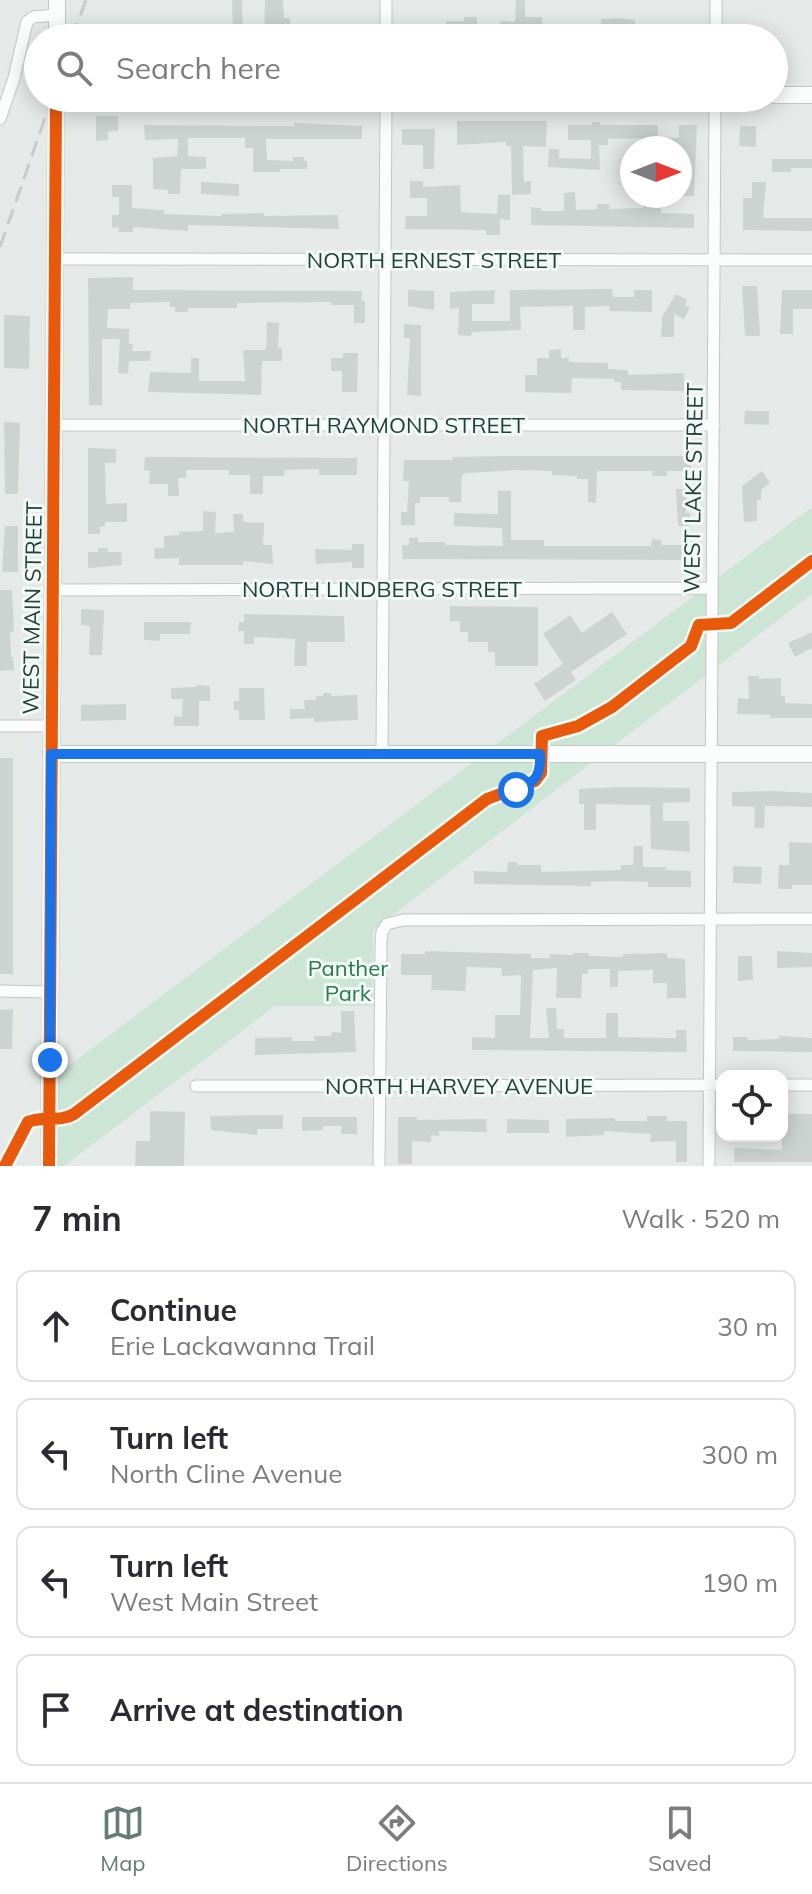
<!DOCTYPE html>
<meta charset="utf-8">
<style>
:root{--surface:#fff;--page:#f7f7f7;--text:#2b2b33;--muted:#7c7c81;--line:#e1e1e2;--accent:#657c77}
body{margin:0;font-family:Mulish,sans-serif;background:var(--page);color:var(--text)}
.controls{position:absolute;right:24px;bottom:24px;display:grid;overflow:hidden;border-radius:16px;box-shadow:0 4px 20px #0003}
.controls button{width:72px;height:72px;display:grid;place-items:center;padding:0;border:0;border-bottom:2px solid var(--line);background:var(--surface);color:var(--text);font:40px sans-serif}
.compass{position:absolute;left:620px;top:136px;width:72px;height:72px;border-radius:50%;background:var(--surface);box-shadow:0 4px 20px #0003;rotate:90deg}
.stop{position:absolute;width:24px;height:24px;margin:-18px;border:6px solid #1a73e8;border-radius:50%;background:#fff}
.stop.end{background:#1a73e8;border-color:#fff;box-shadow:0 2px 8px #0008}
.list{margin:0;padding:0;list-style:none}
h2{display:flex;justify-content:space-between;align-items:center;height:104px;margin:0;padding:0 32px;font-size:34px}
h2 small{font-size:26px;font-weight:400;color:var(--muted)}
.list li{display:grid;grid-template-columns:52px 1fr auto;gap:24px;align-items:center;box-sizing:border-box;height:112px;margin:0 16px 16px;padding:0 16px;border:2px solid var(--line);border-radius:16px}
.list b{display:block;font-size:30px;white-space:nowrap}
.list p{margin:0;font-size:26px;white-space:nowrap;color:var(--muted)}
.list em{font-size:26px;font-style:normal;color:var(--muted)}
.icon{flex:none;width:44px;height:44px;fill:none;stroke:currentColor;stroke-width:2;stroke-linecap:round;stroke-linejoin:round}
.map{position:relative;flex:none;width:812px;height:1166px;overflow:hidden}
.search{position:absolute;background:var(--surface);box-shadow:0 4px 20px #0003;left:24px;right:24px;top:24px;height:88px;display:flex;align-items:center;gap:20px;box-sizing:border-box;padding:0 28px;border-radius:44px;color:var(--muted);font-size:30px}
.sheet{height:616px;background:var(--surface)}
nav{display:flex;justify-content:space-around;align-items:center;box-sizing:border-box;height:112px;border-top:2px solid var(--line);background:var(--surface);font-size:22px;color:var(--muted)}
nav a{display:grid;justify-items:center;gap:4px}
nav .on{color:var(--accent)}
.map>svg:first-child{display:block}
.green{fill:#cce5d5}
.building{fill:#ccd3d1}
.lines{fill:none;stroke-linecap:round;stroke-linejoin:round}
.street-casing{stroke:#c2c7c5;stroke-width:13}
.secondary-casing{stroke:#c0c8c6;stroke-width:18}
.street{stroke:#fbfcfc;stroke-width:11}
.secondary{stroke:#fbfcfc;stroke-width:16}
.rail{stroke:#c7cbca;stroke-width:3;stroke-dasharray:16 8;stroke-linecap:butt}
.cycleway-casing{stroke:#f3f9f6;stroke-width:17}
.cycleway{stroke:#e8590c;stroke-width:12}
.route{stroke:#1a73e8;stroke-width:10}
.labels{text-anchor:middle;stroke-width:6;stroke-linejoin:round;paint-order:stroke}
.street-label{font-size:22px;fill:#20403a;stroke:#f3f9f6}
.park-label{font-size:22px;fill:#267b4d;stroke:#f3f9f6}
</style>
<div class="map">
<svg width="812" height="1166" viewBox="0 0 812 1166">
<rect width="100%" height="100%" fill="#e5eae8"/>
<!-- green -->
<path class="green" d="M812,507V594L373,930V1006H275L64,1166H49L50,1080Z"/>
<!-- building -->
<path class="building" d="M232,0H242L243,32H233Z
M265,0H283L284,18H290V38H264Z
M516,0H525V17H542V31L499,32L500,21L515,22Z
M464,17H477V30H461V35H446V21H464Z
M618,18L635,20V30L601,32V19Z
M96,116H118V131L108,132V140L96,141Z
M457,121H547L546,147L523,146L524,182L531,181V194L512,195L511,146H506V142L457,145Z
M592,122H600V125H658V145H641V138L608,139V145H599L600,170L548,167L549,149H559V158L591,159V140H568V125H592Z
M294,123L362,126V139H266L267,160L293,161V157H304V161H307V169H280V172H253V148H245V138H188V156L206,157V169H181L180,194H168V190L153,189V158L177,156L178,139L145,140L144,125L262,126H295Z
M679,125H697L694,196H682L680,148H662V138H679Z
M740,126H756V147L739,146Z
M402,129H435L434,169H423V145H402Z
M772,159H812V168H791V172H772Z
M410,181H423V187L460,185L461,212L497,214L498,195H510V220L500,219V235H486V230L405,229L406,216H427V198H410Z
M201,182L239,184V196L201,194Z
M752,182H766L763,218H812V231L743,230V198H752Z
M112,185H132V208L164,210V214L221,216V214L264,213V216L338,215L339,229L188,225V231L133,227V232H119V227L112,228V215H119V197H112Z
M575,192L576,210L597,209V204H610L609,209L643,208V196H656V208H661V213L694,214V228L531,225V207L541,208V211H564V193Z
M133,277V290L362,291L361,301H365V323H354V305H331V302L237,303V308H188V312H175V307H170V302L130,303V309H108L107,328L129,329V344H133L132,351H151L150,361H129L128,374L118,373L120,339H102V405H89L88,278Z
M742,286H757L760,336H745Z
M612,289L613,297H634V290H652V312L610,311L609,306L585,307V330H573V306L520,307L521,330L472,332L471,336L458,335L459,308L450,309V292L495,290L494,304H472V321H510V290Z
M408,290L434,291V310L408,306Z
M782,290H812V309H793V334H780Z
M676,294L687,300L685,305L690,308L684,319L674,314V337H661L662,317Z
M4,315L30,316L29,369L4,368Z
M267,322L279,323L278,348H282V361H262L261,395L148,392L150,372L191,373V358H199V381H245L243,350H266Z
M404,324L421,325V396L407,395L410,338H404Z
M561,349V358H569V362L608,363V369L628,370V375L684,373V391L621,390V382H614V379L572,378L571,393L525,392V375H537V358H549V350Z
M343,353H358L357,392H342V371H331V358H343Z
M745,411H769V425L744,424Z
M4,422L20,423L18,494H5Z
M88,448L116,449V463H105L106,504L127,503V522H105V526L100,527V534H88Z
M503,456H691V471H667V476H652L653,471H597L596,503L588,502V479H577V476L552,475V471L517,470L468,473L462,474L461,502H449V497H420V503H415V525H401V512H407L409,481H403L404,460H453V457Z
M145,457L357,458V475H319V469L285,470L284,476H263V494H250V475H229V470H186V478H178L179,496H168V484H149L150,471L144,470Z
M762,471L770,483L761,490V500H757V521L744,522L742,486Z
M676,489H686V513H690V526H678Z
M498,491H511V540H544V546H651L652,539L661,540V545H694V560L403,559L402,545H409V538L418,537V542H445V545L503,546L502,528L454,526V513L498,514Z
M203,511L216,512L215,533L234,532L233,514H243V522L264,523L263,545H272L273,564L243,561V565H179V558L155,559L154,548H164V536L179,535V532L203,531Z
M5,526H18V572H2Z
M352,544H364V568H352V562L316,564L315,549L352,550Z
M98,548H108L107,552H121L122,565L88,568V552H98Z
M0,590H12L14,631L10,632L11,657H13L14,670L0,671Z
M450,606L538,607V666H495V652H488V642H468V632H460V621H450Z
M81,609L104,610L102,655H89L90,626L81,625Z
M612,612L627,634L571,672L576,680L545,701L534,684L563,664L543,634L570,615L582,633Z
M244,614L344,616L345,642H307V666H294L295,639L254,637V644H244V631H238L239,622H244Z
M144,622H191L190,634H160V641L144,640Z
M812,632V648L795,657L788,643Z
M748,676H759V679L781,678V696H785V703L812,704V718H770V715L737,714L738,698L749,699Z
M197,685L210,686V701H199V726H174V716L182,717L183,699H171V688L197,687Z
M239,688H264L265,720H239V710H234V701H239Z
M323,693H331V696L357,695L358,720L314,722V718L290,719V709H305L304,700H316V696H323Z
M126,704V720L81,721V705Z
M0,758H13V974H0Z
M619,787L690,788V802L663,803V821H689L690,852L651,849L650,805L596,804V830H584V804H579V789Z
M772,791L812,793V807L765,806L764,828H754L755,807L732,806V792Z
M789,842L812,843V885H792V889H778L779,865H789Z
M634,846H643V867H666V870L691,871V887H648V882L615,881L591,882V886L474,884V871L507,872L508,862H517V865H541V872L621,870V865H633Z
M733,866L762,867L761,884L733,883Z
M425,951L531,954V958H550V954L573,955V953H589V956L623,957V954L667,953V958L685,959L686,998H667V983H653V970L618,971V987H610V969H588V974H582L581,998H556L557,968L533,970L530,1038H549L546,1008H556L557,1029H564V1038H606V1013H618V1037L670,1038H676V1030H686L687,1052L472,1050V1037L495,1038V1015H520L521,975L502,976L501,968L467,967L465,991L431,990L432,975H401V954H425Z
M777,951L812,953V967L777,968Z
M738,956H752L753,980L738,981Z
M13,1009L12,1049H0V1010Z
M341,1011H354L356,1052L255,1055V1038L292,1037V1041H316L313,1036H331L332,1032L341,1033Z
M779,1036L812,1038V1052L733,1051V1037H747L748,1040L779,1039Z
M150,1111L185,1112L184,1166H135L136,1141H150Z
M782,1114H812V1162H734V1148L782,1150Z
M283,1115V1129H257V1135L211,1130L210,1116Z
M647,1116H667V1121H687V1162H676V1141L650,1142L651,1134L604,1131V1135L566,1137V1119L615,1118V1121H647Z
M302,1117H357V1134H341L342,1126H323V1130L302,1131Z
M398,1117H417V1120L486,1119L487,1132L439,1131V1136L431,1135V1142L412,1141V1164H398Z
M507,1119L549,1120V1133H507Z"/>
<g class="lines">
<defs>
<path id="street" d="M386,38V0
M716,38V0
M0,119L14,78L27,22L33,17L57,15
M56,259L812,260
M54,425H714
M52,590L712,588
M0,726H51
M382,754L386,98
M0,991L50,992
M782,1085H812
M196,1086L722,1085
M379,1166L381,943L382,932L387,924L403,920L812,919
M709,1166L715,98"/>
<path id="secondary" d="M57,38V0
M774,95H812
M51,754H812
M49,1166L56,98"/>
</defs>
<!-- street casing -->
<use href="#street" class="street-casing"/>
<!-- secondary casing -->
<use href="#secondary" class="secondary-casing"/>
<!-- street -->
<use href="#street" class="street"/>
<!-- secondary -->
<use href="#secondary" class="secondary"/>
<!-- rail -->
<path class="rail" d="M72,38L86,0
M0,247L52,98"/>
<defs>
<path id="cycleway" d="M5,1166L28,1122C43,1115 59,1123 74,1114L487,799L535,781L541,773L542,736L578,726L612,707L691,646L699,625L731,623L812,561
M49,1166L56,98"/>
</defs>
<!-- cycleway casing -->
<use href="#cycleway" class="cycleway-casing"/>
<!-- cycleway -->
<use href="#cycleway" class="cycleway"/>
</g>
<g class="lines">
<!-- route -->
<path class="route" d="M50,1060L51,754H540C541,776 536,782 516,790"/>
</g>
<g class="labels">
<!-- street labels -->
<g class="street-label">
<text x="434" y="268">NORTH ERNEST STREET</text>
<text x="384" y="433">NORTH RAYMOND STREET</text>
<text transform="translate(693 488) rotate(-89)" y="8">WEST LAKE STREET</text>
<text x="382" y="597">NORTH LINDBERG STREET</text>
<text transform="translate(32 608) rotate(-89)" y="8">WEST MAIN STREET</text>
<text x="459" y="1094">NORTH HARVEY AVENUE</text>
</g>
<!-- park labels -->
<g class="park-label">
<text x="348" y="976">Panther<tspan x="348" dy="25">Park</tspan></text>
</g>
</g>
</svg>
<div class="controls">
<button><svg class="icon" aria-label="locate" viewBox="0 0 24 24"><circle cx="12" cy="12" r="6"/><path d="M12 2v4M12 18v4M2 12h4M18 12h4"/></svg></button>
</div>
<svg class="compass" viewBox="-18 -18 36 36"><path d="M0-13l5 13h-10z" fill="#e53935"/><path d="M0 13l5-13h-10z" fill="#7c7c81"/></svg>
<div class="stop" style="left:516px;top:790px"></div>
<div class="stop end" style="left:50px;top:1060px"></div>
<div class="search"><svg class="icon" aria-label="search" viewBox="0 0 24 24"><circle cx="10" cy="10" r="6"/><path d="M15 15l6 6"/></svg>Search here</div>
</div>
<section class="sheet">
<h2>7 min<small>Walk · 520 m</small></h2>
<ul class="list">
<li><svg class="icon" aria-label="ahead" viewBox="0 0 24 24"><path d="M12 20V5M6 11l6-6 6 6"/></svg><div><b>Continue</b><p>Erie Lackawanna Trail</p></div><em>30 m</em></li>
<li><svg class="icon" aria-label="left" viewBox="0 0 24 24"><path d="M17 20v-9H6M10 6l-5 5 5 5"/></svg><div><b>Turn left</b><p>North Cline Avenue</p></div><em>300 m</em></li>
<li><svg class="icon" aria-label="left" viewBox="0 0 24 24"><path d="M17 20v-9H6M10 6l-5 5 5 5"/></svg><div><b>Turn left</b><p>West Main Street</p></div><em>190 m</em></li>
<li><svg class="icon" aria-label="arrive" viewBox="0 0 24 24"><path d="M6 21V4h12l-3 4 3 4H6"/></svg><div><b>Arrive at destination</b></div></li>
</ul>
</section>
<nav>
<a class="on"><svg class="icon" aria-label="map" viewBox="0 0 24 24"><path d="M3 6l6-2 6 2 6-2v14l-6 2-6-2-6 2zM9 4v14M15 6v14"/></svg>Map</a>
<a><svg class="icon" aria-label="directions" viewBox="0 0 24 24"><path d="M12 3l9 9-9 9-9-9zM9 14v-3h6M13 9l2 2-2 2"/></svg>Directions</a>
<a><svg class="icon" aria-label="saved" viewBox="0 0 24 24"><path d="M7 4h10v16l-5-4-5 4z"/></svg>Saved</a>
</nav>
